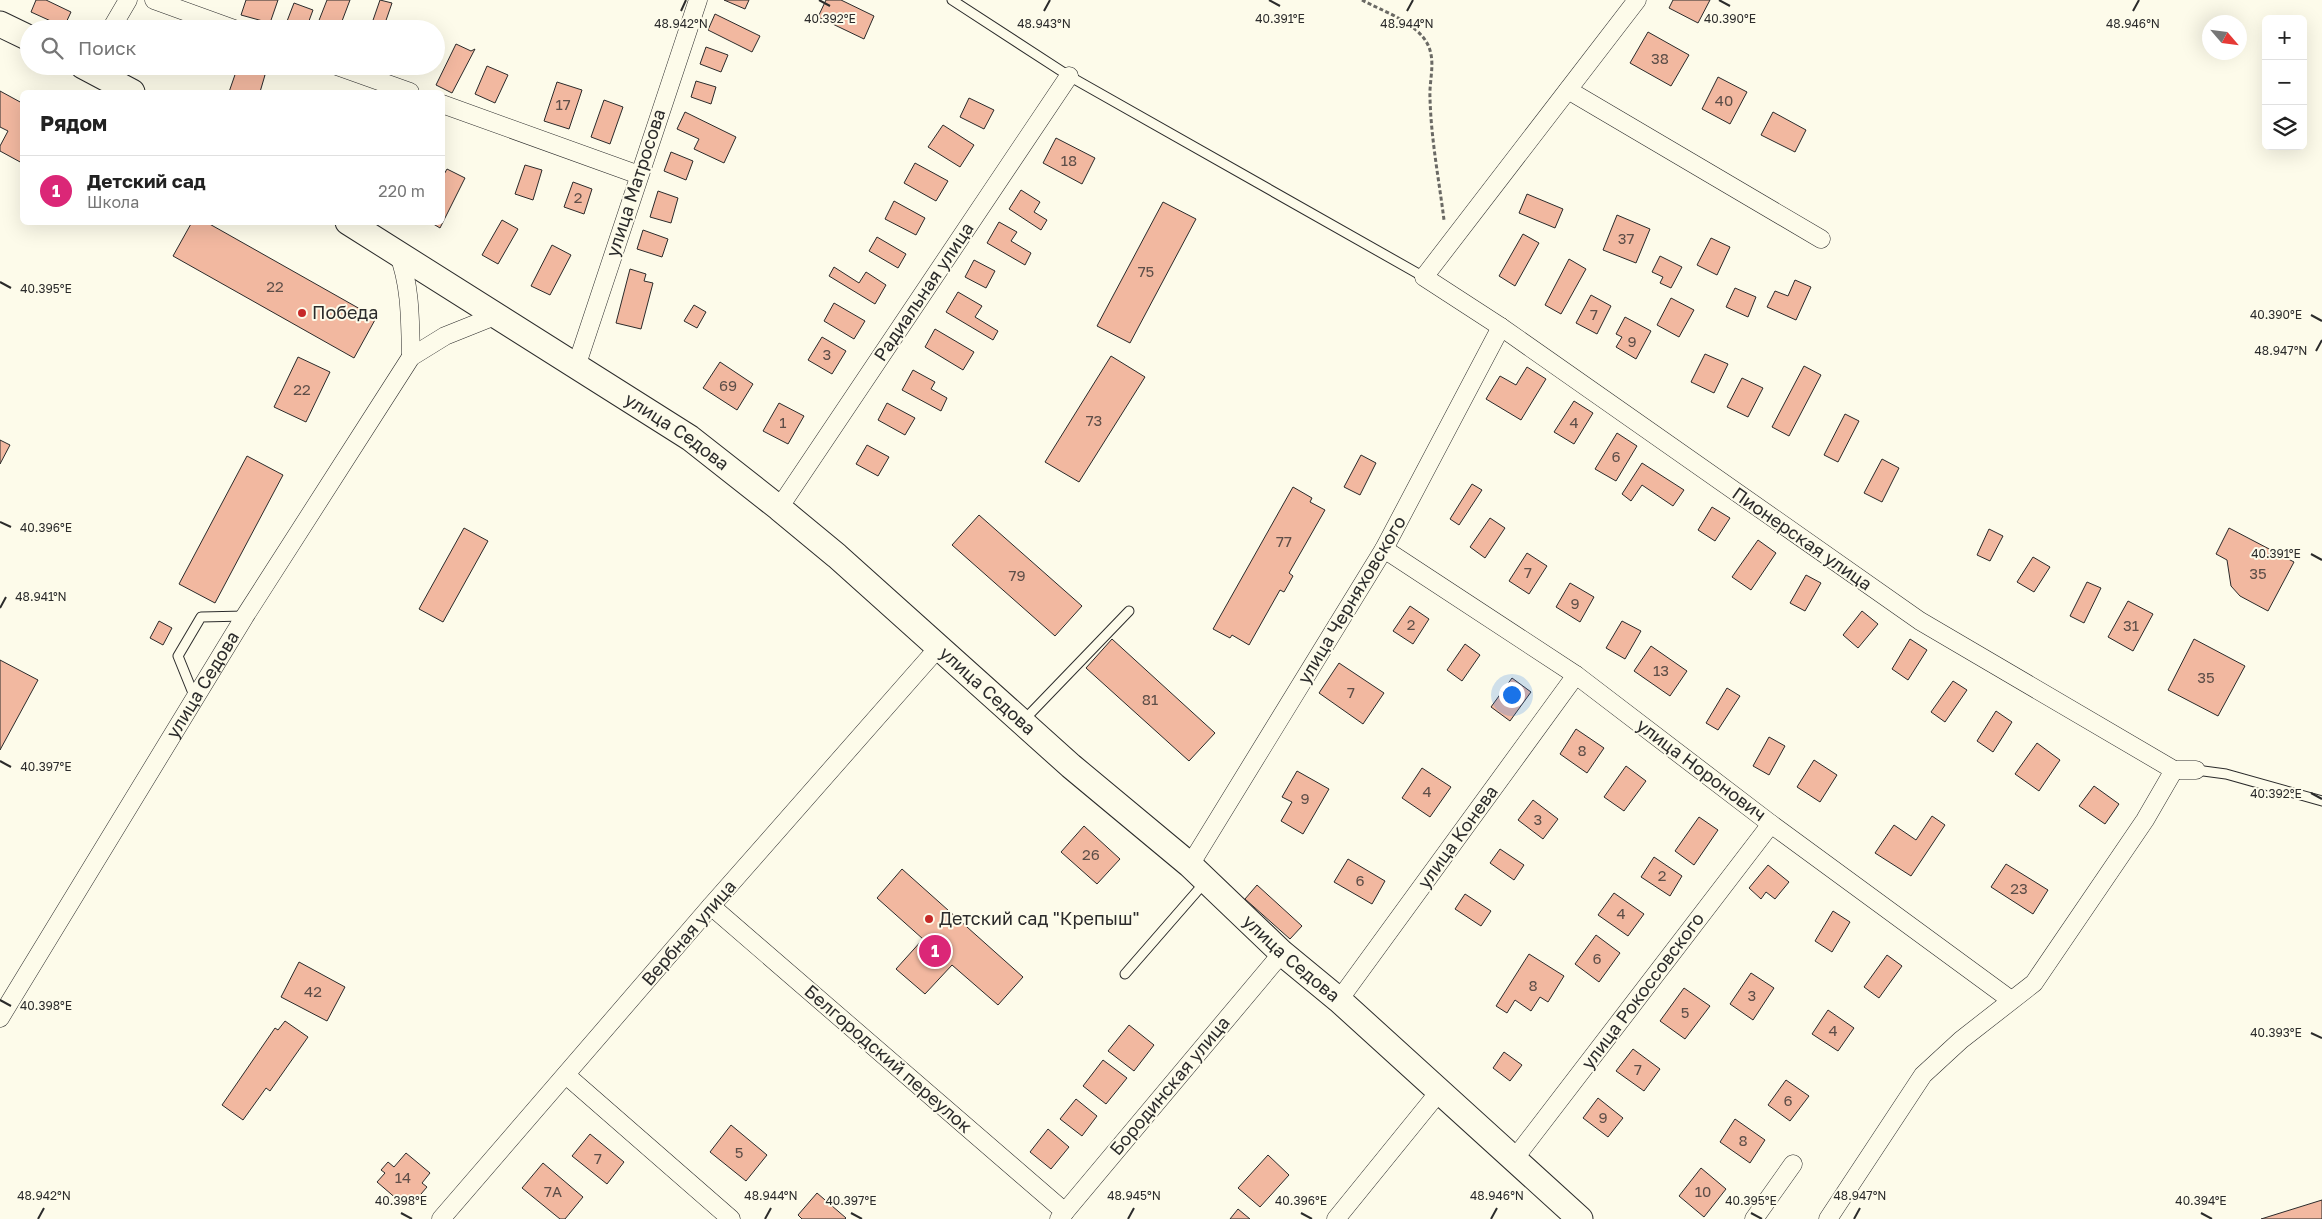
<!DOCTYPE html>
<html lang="ru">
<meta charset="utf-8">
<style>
:root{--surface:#fff;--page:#f6f6f6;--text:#222;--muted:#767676;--line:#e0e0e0;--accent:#db2777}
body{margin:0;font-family:"Golos Text",sans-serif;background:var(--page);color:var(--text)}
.controls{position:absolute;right:15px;top:15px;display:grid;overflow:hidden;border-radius:8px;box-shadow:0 5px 20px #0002}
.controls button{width:45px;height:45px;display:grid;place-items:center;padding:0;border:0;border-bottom:1px solid var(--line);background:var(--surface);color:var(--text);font:25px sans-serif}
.compass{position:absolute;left:2202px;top:15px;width:45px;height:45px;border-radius:50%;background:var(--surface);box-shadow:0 5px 20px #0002;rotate:118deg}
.you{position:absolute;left:1511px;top:694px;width:18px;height:18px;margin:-12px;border:4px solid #fff;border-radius:50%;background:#1a73e8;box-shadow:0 0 0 8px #1a73e833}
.badge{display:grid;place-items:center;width:32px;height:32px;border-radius:50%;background:var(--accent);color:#fff;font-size:16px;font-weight:700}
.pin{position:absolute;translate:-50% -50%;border:2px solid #fff;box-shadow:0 1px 5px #0006}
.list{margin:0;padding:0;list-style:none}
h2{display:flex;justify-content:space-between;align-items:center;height:65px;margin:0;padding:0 20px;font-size:21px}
h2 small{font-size:16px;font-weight:400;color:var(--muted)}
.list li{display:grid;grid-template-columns:32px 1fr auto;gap:15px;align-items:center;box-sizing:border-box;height:70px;padding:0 20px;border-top:1px solid var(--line)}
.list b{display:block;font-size:19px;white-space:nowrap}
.list p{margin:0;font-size:16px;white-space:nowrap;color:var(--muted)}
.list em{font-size:16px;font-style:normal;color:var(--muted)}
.icon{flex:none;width:28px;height:28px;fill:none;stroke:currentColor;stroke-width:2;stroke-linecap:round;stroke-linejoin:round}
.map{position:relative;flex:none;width:2322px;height:1219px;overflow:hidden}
.search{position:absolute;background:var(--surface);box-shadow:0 5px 20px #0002;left:20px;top:20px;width:425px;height:55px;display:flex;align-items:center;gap:12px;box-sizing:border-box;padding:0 18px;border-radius:28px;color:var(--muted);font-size:19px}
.panel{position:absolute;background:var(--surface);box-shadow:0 5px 20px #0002;left:20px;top:90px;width:425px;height:135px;border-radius:8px}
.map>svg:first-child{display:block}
.building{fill:#f2b8a0;stroke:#2b2b2b}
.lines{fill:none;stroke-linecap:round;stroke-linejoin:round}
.lane-casing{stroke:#2b2b2b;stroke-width:11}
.street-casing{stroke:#2b2b2b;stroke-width:19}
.secondary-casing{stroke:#2b2b2b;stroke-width:27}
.path{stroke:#6a6964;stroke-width:3;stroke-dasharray:4 2.5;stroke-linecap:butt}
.lane{stroke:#fdfbea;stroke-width:9}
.street{stroke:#fdfbea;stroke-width:18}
.secondary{stroke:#fdfbea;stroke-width:25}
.ticks{fill:none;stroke:#2b2b2b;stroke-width:2}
.poi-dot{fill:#c62828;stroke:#fdfbea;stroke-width:2}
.labels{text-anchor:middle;stroke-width:4;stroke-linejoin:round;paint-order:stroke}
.number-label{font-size:15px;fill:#5d4e48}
.street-label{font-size:18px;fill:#2b2b2b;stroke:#fdfbea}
.poi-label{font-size:18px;fill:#2b2b2b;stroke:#fdfbea;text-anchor:start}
.ticks-label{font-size:12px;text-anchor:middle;fill:#2b2b2b;stroke:#fdfbea;stroke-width:4;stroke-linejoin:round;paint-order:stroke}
</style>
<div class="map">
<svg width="2322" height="1219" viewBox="0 0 2322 1219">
<rect width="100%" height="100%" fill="#fdfbea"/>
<!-- building -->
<path class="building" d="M36,0H46L71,12L64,27L31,12Z
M246,0H278L270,23L241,15Z
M327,0H350L339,29L316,28Z
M380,0L392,3L383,29L371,26Z
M724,0H749L745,9Z
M826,0H841L874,16L864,39L818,17Z
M1673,0H1710L1698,23L1669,8Z
M294,3L313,10L306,29H284Z
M715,14L760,36L752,52L708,30Z
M408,23L423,29H406Z
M1648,32L1689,55L1671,86L1630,63Z
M456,44L471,51L475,49L452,93L436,85Z
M706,47L728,55L721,72L700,64Z
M238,66L265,75L260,92H229Z
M400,66H418L416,72Z
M487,66L508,75L495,103L475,94Z
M1718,77L1747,92L1730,124L1702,109Z
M696,81L716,87L711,104L691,97Z
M557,82L582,90L569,129L544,121Z
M0,91L22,103V163L0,151V146L8,131L0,127Z
M969,98L994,110L984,129L960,117Z
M604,100L623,107L610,144L591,137Z
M685,112L736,137L724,163L694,149L699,139L677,129Z
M1773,112L1806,130L1795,152L1761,135Z
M943,125L974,145L960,167L928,147Z
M1056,138L1095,158L1082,184L1043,163Z
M671,152L693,161L686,180L664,171Z
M915,163L948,181L936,201L904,183Z
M525,165L542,170L533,200L515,194Z
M447,169L465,178L440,228L430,222H442V178Z
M573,182L592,189L584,214L564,207Z
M1021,190L1040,202L1034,212L1047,220L1041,230L1009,209Z
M658,191L678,198L671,223L650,217Z
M1527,194L1563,209L1555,228L1519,213Z
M894,201L925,218L916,235L885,219Z
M1163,202L1196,219L1130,343L1097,326Z
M1617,215L1650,229L1636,263L1603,250Z
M502,220L518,229L498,264L482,255Z
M192,222H206L376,318L354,358L173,256Z
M999,222L1017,232L1011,241L1031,253L1025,265L987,243Z
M643,230L668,239L662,257L637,249Z
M1523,234L1539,243L1515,286L1499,276Z
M877,237L906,254L898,268L869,251Z
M1711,238L1730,247L1717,275L1697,265Z
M552,245L571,255L550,295L531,286Z
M1660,256L1682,267L1671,288L1660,283L1663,277L1652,272Z
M1569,259L1586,269L1561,314L1545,305Z
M974,260L995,271L986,288L965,277Z
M834,267L859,283L866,272L886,285L875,304L829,276Z
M630,269L646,274L644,281L653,283L641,329L616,323Z
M1795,280L1811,287L1796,320L1767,307L1775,291L1788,296Z
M1735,288L1756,297L1748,317L1726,307Z
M958,292L982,306L975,317L998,331L993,340L946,312Z
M1591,295L1611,306L1597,334L1576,323Z
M1671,298L1694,310L1679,337L1657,325Z
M834,303L865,321L854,339L824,321Z
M694,305L706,312L697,328L684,321Z
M1625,317L1651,331L1636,359L1616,347L1622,337L1616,334Z
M935,329L974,352L963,370L925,347Z
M822,337L846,351L832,374L808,360Z
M1705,354L1728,364L1714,393L1691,382Z
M1111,356L1145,377L1079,482L1045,462Z
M298,357L330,372L306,422L274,407Z
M720,362L753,384L737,410L703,388Z
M1804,366L1821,375L1789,436L1772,427Z
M1527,367L1546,379L1521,420L1486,399L1500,376L1516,385Z
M913,370L935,382L931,389L947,398L941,411L902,390Z
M1742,378L1763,388L1748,417L1727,407Z
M1574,401L1593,413L1574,444L1554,432Z
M779,403L804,416L788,444L763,431Z
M887,403L915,418L905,435L878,420Z
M1845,414L1859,421L1838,462L1824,455Z
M1617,433L1637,446L1616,481L1595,469Z
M0,440L10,445L0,464Z
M867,445L889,457L878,476L856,464Z
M1361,455L1376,463L1360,495L1344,487Z
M247,456L283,475L215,603L179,584Z
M1882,459L1899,468L1882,502L1864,493Z
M1642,463L1684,490L1673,506L1642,485L1631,501L1622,494Z
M1472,484L1482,490L1459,525L1450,519Z
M1293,487L1312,498L1310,502L1325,510L1289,573L1293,576L1284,592L1280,590L1249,645L1232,635L1230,638L1213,629Z
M1712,507L1730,518L1715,541L1698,530Z
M979,515L1082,606L1055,636L952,545Z
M1490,518L1505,528L1485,558L1470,547Z
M464,528L488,541L443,622L419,609Z
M2229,528L2294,562L2268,611L2240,596L2231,586L2227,560L2216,554Z
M1989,529L2003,536L1990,561L1977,555Z
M1758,540L1776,553L1751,590L1732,577Z
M1527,553L1547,566L1529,594L1509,581Z
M2033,557L2050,567L2034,592L2017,582Z
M1806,575L1821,583L1805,611L1790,603Z
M2087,582L2101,588L2084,623L2070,616Z
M1570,583L1594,597L1580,622L1556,607Z
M2128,601L2153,614L2133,651L2108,637Z
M1410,606L1429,619L1413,644L1393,631Z
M1862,611L1878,624L1858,648L1843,635Z
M159,621L172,628L163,645L150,638Z
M1622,621L1641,631L1625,659L1606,648Z
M1112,639L1215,733L1189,761L1086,668Z
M1910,639L1927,650L1908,680L1892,669Z
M2194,639L2245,666L2218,716L2168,690Z
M1465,644L1480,655L1462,681L1447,670Z
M1651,646L1687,671L1670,696L1634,671Z
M0,660L38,680L0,750Z
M1339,663L1384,693L1363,724L1319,693Z
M1512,678L1531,692L1510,721L1491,707Z
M1953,681L1967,690L1945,722L1931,712Z
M1727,688L1740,696L1718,730L1706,723Z
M1996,711L2012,722L1993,752L1977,741Z
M1576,729L1604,748L1587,773L1560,754Z
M1769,737L1785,746L1769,775L1753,766Z
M2037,743L2060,760L2039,791L2015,774Z
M1814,760L1837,775L1820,802L1797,787Z
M1626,766L1646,781L1624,811L1604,797Z
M1422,768L1451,787L1430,817L1402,798Z
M1297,771L1329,789L1303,834L1281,821L1292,802L1282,797Z
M2094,786L2119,804L2105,824L2079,806Z
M1533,800L1558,819L1543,839L1518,820Z
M1932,816L1945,825L1911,876L1875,853L1894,825L1916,840Z
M1699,817L1718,830L1694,865L1675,851Z
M1084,826L1120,859L1097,884L1061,852Z
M1500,849L1524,865L1514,880L1490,863Z
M1654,857L1682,876L1670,896L1641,877Z
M1348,859L1385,881L1372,904L1334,882Z
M2006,864L2048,890L2033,914L1991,887Z
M1768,865L1789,882L1775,899L1766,892L1761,899L1749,888Z
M902,869L1023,977L998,1005L952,965L925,994L896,969L923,939L877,898Z
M1257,885L1302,926L1290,939L1245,899Z
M1614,893L1644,914L1628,936L1598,915Z
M1465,894L1491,911L1481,926L1455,909Z
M1833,911L1850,922L1832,952L1815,941Z
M1596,935L1620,953L1599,982L1575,964Z
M1529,954L1564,976L1548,1002L1540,997L1531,1011L1515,1000L1507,1013L1496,1006Z
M1887,955L1902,966L1879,998L1864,987Z
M299,962L345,987L327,1021L281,997Z
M1751,973L1774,988L1753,1020L1730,1004Z
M1684,988L1710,1006L1685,1039L1660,1021Z
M1828,1010L1854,1028L1838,1051L1812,1034Z
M285,1021L308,1037L270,1091L266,1088L243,1120L222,1105L275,1028L278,1030Z
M1129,1025L1154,1045L1134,1071L1108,1051Z
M1633,1049L1660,1069L1644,1091L1616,1071Z
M1504,1052L1522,1065L1510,1081L1493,1068Z
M1103,1060L1127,1078L1106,1104L1083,1086Z
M1786,1080L1809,1096L1790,1121L1768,1105Z
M1598,1098L1623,1118L1608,1137L1583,1118Z
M1076,1099L1097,1116L1082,1136L1060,1119Z
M1735,1119L1765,1140L1750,1163L1720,1142Z
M731,1125L767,1155L746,1181L710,1152Z
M1048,1129L1069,1147L1051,1169L1030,1152Z
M590,1134L624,1162L607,1184L572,1156Z
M406,1153L430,1173L422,1183L427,1187L415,1201L412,1197L405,1206L377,1182L385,1173L381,1170L388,1162L394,1167Z
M1268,1155L1289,1175L1260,1207L1238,1188Z
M543,1163L583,1197L565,1219H560L522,1188Z
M1701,1168L1726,1189L1704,1217L1679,1196Z
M817,1193L846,1218L845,1219H802L798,1215Z
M2322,1200V1219H2261Z
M1238,1209L1250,1219H1230Z"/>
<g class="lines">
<defs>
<path id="lane" d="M952,0L1069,76L1424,277
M195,698L178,656L201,617L245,616
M1024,720L1129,611
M2196,770L2226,774L2322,801
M1125,974L1206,881"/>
<g id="street">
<path d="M154,0L234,29"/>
<path d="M1637,0L1424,277L1501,327L1920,621L2174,770H2196"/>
<path d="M111,29L128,0"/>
<path d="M337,66L410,92"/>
<path d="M1568,90L1821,239"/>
<path d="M442,104L639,175"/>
<path d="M398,253C411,286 410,322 411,357"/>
<path d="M576,367L698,0"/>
<path d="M779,508L1069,76"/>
<path d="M1384,549L1576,675L1771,824L2011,1000"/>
<path d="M1190,865L1384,549L1501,327"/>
<path d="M711,906L1065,1212"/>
<path d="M1339,1000L1576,675"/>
<path id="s1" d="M0,1018L245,616L411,357L445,336L495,316"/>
<path d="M566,1075L731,1219"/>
<path d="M1515,1158L1771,824"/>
<path d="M441,1219L711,906L938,648"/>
<path d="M1059,1219L1282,953"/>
<path d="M1336,1219L1439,1092"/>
<path d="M1754,1219L1793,1164"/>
<path d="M1828,1219L1923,1075L1961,1040L2034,983L2145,820L2174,770"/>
</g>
<g id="secondary">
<path d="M0,24L29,38"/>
<path d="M83,66L132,92"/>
<path id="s2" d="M348,222L690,438L779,508L837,556L1071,766L1190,865L1282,953L1339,1000L1580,1219"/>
</g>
</defs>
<!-- lane casing -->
<use href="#lane" class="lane-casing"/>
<!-- street casing -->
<use href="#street" class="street-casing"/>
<!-- secondary casing -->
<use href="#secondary" class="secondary-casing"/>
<!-- path -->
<path class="path" d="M1362,0C1382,11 1417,22 1428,45C1436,62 1429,80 1430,98C1431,139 1439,180 1444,220"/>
<!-- lane -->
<use href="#lane" class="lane"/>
<!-- street -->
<use href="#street" class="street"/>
<!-- secondary -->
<use href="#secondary" class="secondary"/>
</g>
<!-- ticks -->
<path class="ticks" d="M819,0L830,6M1269,0L1280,6M1719,0L1730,6M681,11L686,0M1044,11L1050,0M1407,11L1413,0M2133,11L2139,0M0,282L11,288M2311,315L2322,321M2316,351L2322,340M0,522L11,527M2311,554L2322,560M0,608L6,597M0,761L11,767M2311,793L2322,799M0,1000L11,1006M2311,1033L2322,1038M401,1213L412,1219M851,1213L862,1219M1301,1213L1312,1219M1751,1213L1762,1219M2201,1213L2212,1219M38,1219L44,1208M765,1219L771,1208M1128,1219L1134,1208M1491,1219L1497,1208M1854,1219L1860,1208"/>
<!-- markers -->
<g class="poi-dot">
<circle cx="302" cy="313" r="5"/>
<circle cx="929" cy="919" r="5"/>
</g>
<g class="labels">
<!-- number labels -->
<g class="number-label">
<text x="1660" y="64">38</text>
<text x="1724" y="106">40</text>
<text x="563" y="110">17</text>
<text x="1069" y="166">18</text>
<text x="578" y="203">2</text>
<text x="1626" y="244">37</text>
<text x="1146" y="277">75</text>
<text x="275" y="292">22</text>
<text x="1594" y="320">7</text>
<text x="1632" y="347">9</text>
<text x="827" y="360">3</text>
<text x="728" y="391">69</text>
<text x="302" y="395">22</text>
<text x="1094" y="426">73</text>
<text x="783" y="428">1</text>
<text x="1574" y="428">4</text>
<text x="1616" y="462">6</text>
<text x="1284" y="547">77</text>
<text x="1528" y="578">7</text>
<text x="2258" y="579">35</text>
<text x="1017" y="581">79</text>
<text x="1575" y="609">9</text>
<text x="1411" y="630">2</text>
<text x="2131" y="631">31</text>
<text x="1661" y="676">13</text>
<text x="2206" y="683">35</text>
<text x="1351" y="698">7</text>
<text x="1150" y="705">81</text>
<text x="1582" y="756">8</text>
<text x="1427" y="797">4</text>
<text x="1305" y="804">9</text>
<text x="1538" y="825">3</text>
<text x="1091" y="860">26</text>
<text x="1662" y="881">2</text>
<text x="1360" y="886">6</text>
<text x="2019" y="894">23</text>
<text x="1621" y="919">4</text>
<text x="1597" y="964">6</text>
<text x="1533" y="991">8</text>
<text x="313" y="997">42</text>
<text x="1752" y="1001">3</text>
<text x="1685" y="1018">5</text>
<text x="1833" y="1036">4</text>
<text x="1638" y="1075">7</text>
<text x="1788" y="1106">6</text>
<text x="1603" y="1123">9</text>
<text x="1743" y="1146">8</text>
<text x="739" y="1158">5</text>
<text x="598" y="1164">7</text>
<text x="403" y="1183">14</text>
<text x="553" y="1197">7А</text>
<text x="1703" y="1197">10</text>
</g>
<!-- street labels -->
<g class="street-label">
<text transform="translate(636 183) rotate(-72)" y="6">улица Матросова</text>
<text transform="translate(924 292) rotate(-56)" y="6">Радиальная улица</text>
<text dy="6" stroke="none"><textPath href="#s2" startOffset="390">улица Седова</textPath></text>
<text transform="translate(1802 539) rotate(35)" y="6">Пионерская улица</text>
<text transform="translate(1352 600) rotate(-59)" y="6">улица Черняховского</text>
<text dy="6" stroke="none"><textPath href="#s1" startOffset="390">улица Седова</textPath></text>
<text dy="6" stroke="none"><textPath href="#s2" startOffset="795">улица Седова</textPath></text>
<text transform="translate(1701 770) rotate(37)" y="6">улица Норонович</text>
<text transform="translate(1458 837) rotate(-54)" y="6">улица Конева</text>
<text transform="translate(689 933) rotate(-49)" y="6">Вербная улица</text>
<text dy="6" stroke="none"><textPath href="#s2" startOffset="1200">улица Седова</textPath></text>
<text transform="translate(1643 991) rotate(-53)" y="6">улица Рокоссовского</text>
<text transform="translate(888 1059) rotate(41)" y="6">Белгородский переулок</text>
<text transform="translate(1170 1086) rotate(-50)" y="6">Бородинская улица</text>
</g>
<!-- poi labels -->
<g class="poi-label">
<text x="312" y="319">Победа</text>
<text x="939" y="925">Детский сад "Крепыш"</text>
</g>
</g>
<g class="ticks-label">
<text x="830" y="23">40.392°E</text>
<text x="1280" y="23">40.391°E</text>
<text x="1730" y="23">40.390°E</text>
<text x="681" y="28">48.942°N</text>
<text x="1044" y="28">48.943°N</text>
<text x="1407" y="28">48.944°N</text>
<text x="2133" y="28">48.946°N</text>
<text x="46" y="293">40.395°E</text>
<text x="2276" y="319">40.390°E</text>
<text x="2281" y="355">48.947°N</text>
<text x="46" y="532">40.396°E</text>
<text x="2276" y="558">40.391°E</text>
<text x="41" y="601">48.941°N</text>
<text x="46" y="771">40.397°E</text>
<text x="2276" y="798">40.392°E</text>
<text x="46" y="1010">40.398°E</text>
<text x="2276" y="1037">40.393°E</text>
<text x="44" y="1200">48.942°N</text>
<text x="771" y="1200">48.944°N</text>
<text x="1134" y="1200">48.945°N</text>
<text x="1497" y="1200">48.946°N</text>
<text x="1860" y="1200">48.947°N</text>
<text x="401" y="1205">40.398°E</text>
<text x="851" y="1205">40.397°E</text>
<text x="1301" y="1205">40.396°E</text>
<text x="1751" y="1205">40.395°E</text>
<text x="2201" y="1205">40.394°E</text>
</g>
</svg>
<div class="controls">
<button>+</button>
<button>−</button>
<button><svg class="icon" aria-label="layers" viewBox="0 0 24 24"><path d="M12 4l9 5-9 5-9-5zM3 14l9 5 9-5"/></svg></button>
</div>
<svg class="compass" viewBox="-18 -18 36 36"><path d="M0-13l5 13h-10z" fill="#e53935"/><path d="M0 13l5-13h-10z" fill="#767676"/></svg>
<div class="you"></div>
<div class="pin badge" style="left:935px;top:951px">1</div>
<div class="search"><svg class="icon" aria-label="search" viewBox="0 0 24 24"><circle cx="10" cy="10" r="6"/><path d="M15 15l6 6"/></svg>Поиск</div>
<section class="panel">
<h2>Рядом<small></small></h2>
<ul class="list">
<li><span class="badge">1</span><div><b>Детский сад</b><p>Школа</p></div><em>220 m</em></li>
</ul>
</section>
</div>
